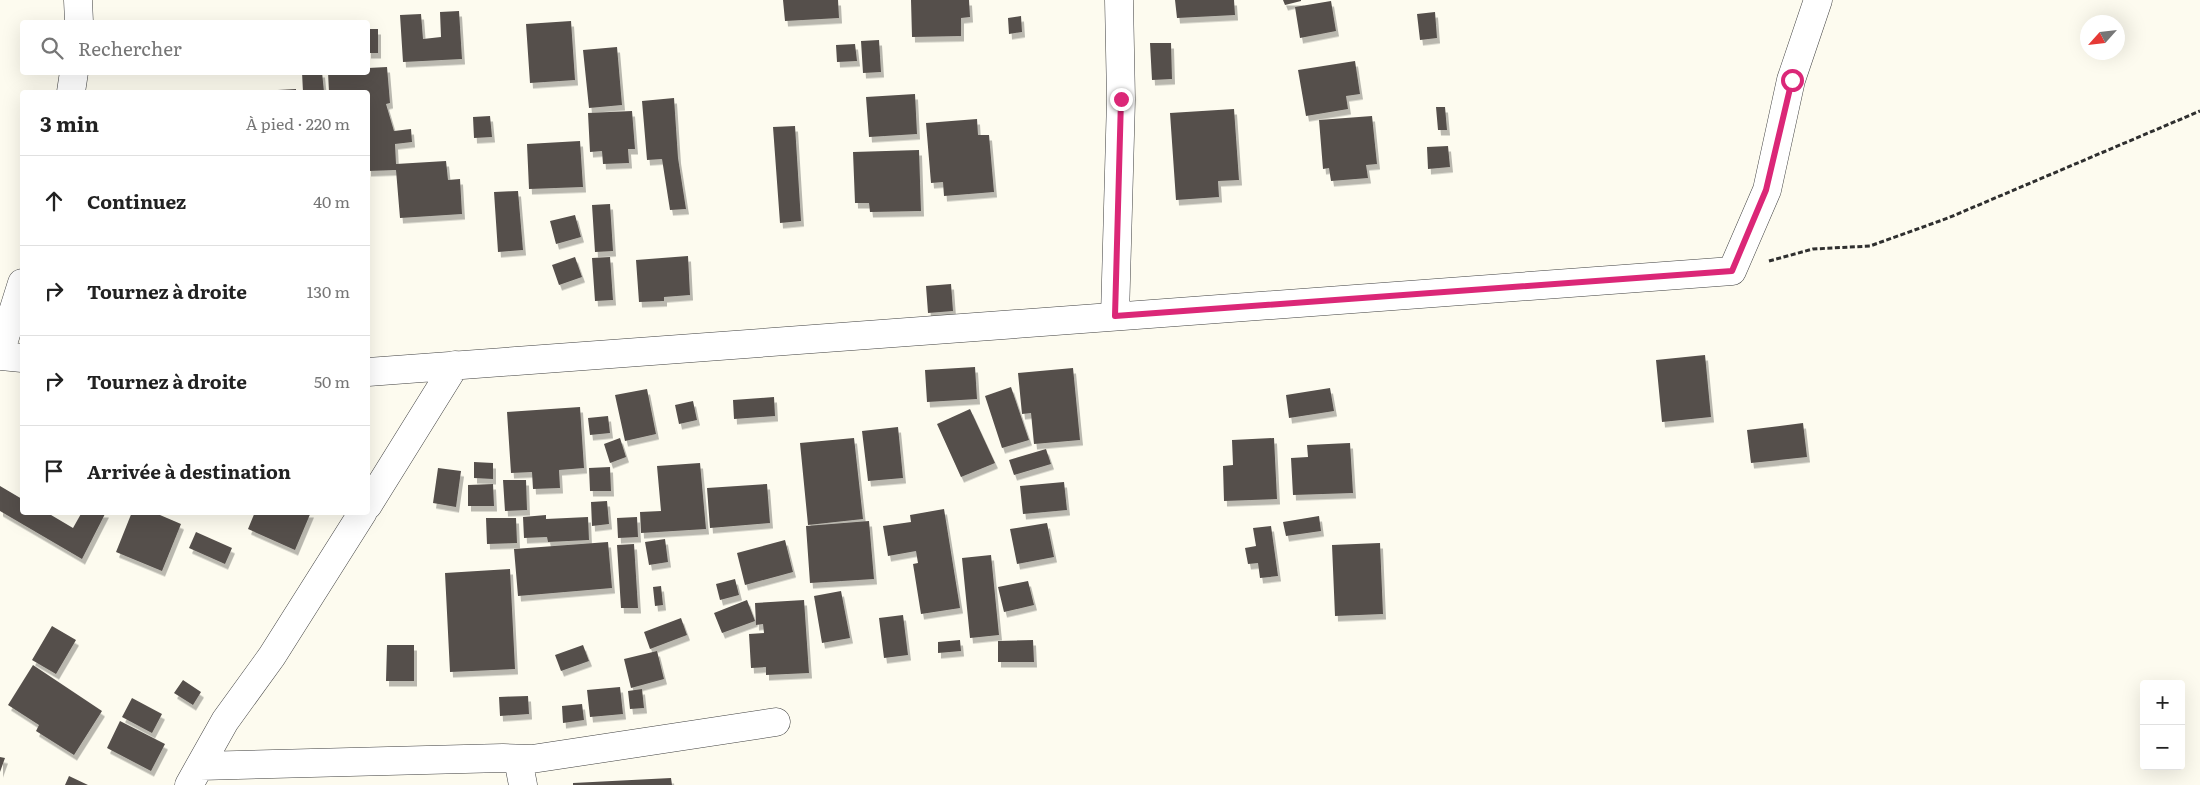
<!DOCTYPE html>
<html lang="fr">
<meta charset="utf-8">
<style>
:root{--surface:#fff;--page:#f2f2f2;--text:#222;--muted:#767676;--line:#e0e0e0}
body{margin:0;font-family:Literata,serif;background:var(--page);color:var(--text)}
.controls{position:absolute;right:15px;bottom:15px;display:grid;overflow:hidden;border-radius:5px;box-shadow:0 5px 20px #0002}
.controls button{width:45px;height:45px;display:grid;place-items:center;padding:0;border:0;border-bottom:1px solid var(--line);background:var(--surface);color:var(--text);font:25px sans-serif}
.compass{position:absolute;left:2080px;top:15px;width:45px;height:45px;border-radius:50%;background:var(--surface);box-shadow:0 5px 20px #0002;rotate:243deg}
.stop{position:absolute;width:15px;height:15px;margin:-11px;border:4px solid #db2777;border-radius:50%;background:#fff}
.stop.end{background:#db2777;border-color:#fff;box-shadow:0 1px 5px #0008}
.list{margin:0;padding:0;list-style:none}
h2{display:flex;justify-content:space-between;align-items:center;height:65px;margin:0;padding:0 20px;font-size:21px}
h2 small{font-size:16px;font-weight:400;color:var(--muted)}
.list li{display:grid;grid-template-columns:32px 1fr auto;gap:15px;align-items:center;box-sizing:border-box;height:90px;padding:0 20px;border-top:1px solid var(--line)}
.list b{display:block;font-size:19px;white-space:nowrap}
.list em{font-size:16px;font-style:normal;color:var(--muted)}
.icon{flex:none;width:28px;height:28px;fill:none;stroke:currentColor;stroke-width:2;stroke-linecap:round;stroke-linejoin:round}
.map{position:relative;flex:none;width:2200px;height:785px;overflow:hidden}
.search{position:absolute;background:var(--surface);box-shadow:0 5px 20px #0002;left:20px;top:20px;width:350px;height:55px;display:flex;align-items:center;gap:12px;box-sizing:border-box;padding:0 18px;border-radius:5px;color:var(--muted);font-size:19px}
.panel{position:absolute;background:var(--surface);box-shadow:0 5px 20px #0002;left:20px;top:90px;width:350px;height:425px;border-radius:5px}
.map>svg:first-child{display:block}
.building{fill:#554f4b;filter:url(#shadow)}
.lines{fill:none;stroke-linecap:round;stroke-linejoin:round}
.minor-casing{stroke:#404040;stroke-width:29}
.path{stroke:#2f2f2f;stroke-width:3;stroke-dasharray:5 2.5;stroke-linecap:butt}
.minor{stroke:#fff;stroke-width:28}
.route{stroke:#db2777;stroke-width:6}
</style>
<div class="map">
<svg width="2200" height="785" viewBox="0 0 2200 785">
<defs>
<filter id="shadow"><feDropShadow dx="3" dy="5.5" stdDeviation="0" flood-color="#0004"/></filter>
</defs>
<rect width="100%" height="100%" fill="#fdfbef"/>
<!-- building -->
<path class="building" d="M783,0H838L839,18L785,21Z
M911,0H969L970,17L961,18V36L912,37Z
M1175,0H1234L1235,15L1177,18Z
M1283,0H1301V1L1285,5Z
M1331,1L1336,31L1300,38L1295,7Z
M459,11L462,59L403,62L400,15L421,14L423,39L441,37L440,12Z
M1435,12L1437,38L1420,40L1417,14Z
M1021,16L1022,32L1009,34L1008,18Z
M571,21L575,80L530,83L526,24Z
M368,29H378V53H368Z
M879,40L881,72L863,73L861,41Z
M1150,43H1171L1172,79L1152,80Z
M855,44L857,61L837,62L836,45Z
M617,47L622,105L589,108L583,50Z
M1355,61L1360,94L1346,96L1348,109L1306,116L1298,70Z
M387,67L390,103L386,104L394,131L411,129L412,142L395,144L396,164L446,161L448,180L460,179L462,214L400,218L396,170L368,171V92H329L328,72H368V68Z
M302,72H322L324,92H303Z
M296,89V92H259V91Z
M915,94L917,134L869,137L866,97Z
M674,98L678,158L686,209L670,210L662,159L647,160L642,101Z
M1436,107H1445L1447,130H1438Z
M1234,109L1239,180L1218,181L1219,197L1176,200L1170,113Z
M632,111L635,149H628L629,163L603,164L602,151L590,152L588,113Z
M490,116L492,137L474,138L473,117Z
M1372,116L1377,164L1366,165L1368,178L1331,181L1329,168L1323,169L1319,120Z
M977,119L978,135H989L994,192L944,196L943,182L931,183L926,123Z
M795,126L801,221L780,223L773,127Z
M580,141L583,187L529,189L527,144Z
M1448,146L1450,167L1428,169L1427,147Z
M919,150L921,211L870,212L869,203H855L853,152Z
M518,191L523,250L498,252L494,192Z
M610,204L613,251L595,252L592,205Z
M575,215L581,237L556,244L550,221Z
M688,256L690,295L664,297V301L639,302L636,260Z
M575,257L582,277L559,285L552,265Z
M610,257L613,300L595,301L592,258Z
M951,284L953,311L928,313L926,286Z
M1705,355L1711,417L1662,422L1656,360Z
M975,367L977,399L927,402L925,370Z
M1073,368L1080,440L1034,444L1031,413L1022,414L1018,373Z
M1011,387L1029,440L1002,448L985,396Z
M1330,388L1334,411L1289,418L1286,395Z
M647,389L656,434L625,441L615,395Z
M774,397L775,416L734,419L733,400Z
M693,401L697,420L679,424L675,405Z
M580,407L584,468L559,470L560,488L533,489L532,472L511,473L507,412Z
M970,409L995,463L961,477L937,424Z
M608,416L610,433L590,435L588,418Z
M1803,423L1807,457L1751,463L1747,430Z
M898,427L903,478L868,481L862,431Z
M620,438L626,457L610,463L604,444Z
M854,438L863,519L808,525L800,443Z
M1274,438L1277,499L1224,501L1223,466L1233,465L1232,440Z
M1350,443L1353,493L1293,495L1291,458L1308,457L1307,445Z
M1046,449L1051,464L1014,475L1009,460Z
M474,462L493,463V479L474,478Z
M700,463L706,529L641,533L640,512L661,511L657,466Z
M610,467L611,491H590L589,468Z
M438,468L461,471L456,507L433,503Z
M503,480H526L527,510L505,511Z
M1064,482L1067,510L1023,514L1020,486Z
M493,484L494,506H468V485Z
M767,484L770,523L710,528L707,488Z
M0,486L22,499V512H46L73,528L82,512H106L82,559L0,511Z
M607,501L609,524L592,526L591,502Z
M944,509L960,608L921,614L913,564L918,563L916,551L888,556L883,526L911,522L910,515Z
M132,512H153L181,524L162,571L116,552Z
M255,512H311L295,550L248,529Z
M546,515V519L588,517L589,540L548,542L547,537L524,538L523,517Z
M1319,516L1321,531L1286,536L1283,522Z
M637,517L638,537L618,538L617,518Z
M486,518H516L517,543L487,544Z
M869,521L874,579L810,583L806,526Z
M1047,523L1054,557L1017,564L1010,529Z
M1271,526L1278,576L1260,578L1258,563L1248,564L1245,548L1256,546L1253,528Z
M196,532L232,548L225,564L189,548Z
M665,539L668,562L649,565L645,542Z
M785,540L793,572L745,585L737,553Z
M608,542L612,588L518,596L514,549Z
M1380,543L1383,614L1335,616L1332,545Z
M634,544L638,608H621L617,545Z
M991,555L999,635L970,638L962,558Z
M510,569L515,669L450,672L445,573Z
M735,579L739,595L720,600L716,584Z
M1028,581L1034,605L1004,612L998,587Z
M661,586L663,605L655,606L653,587Z
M841,591L850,638L822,643L814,596Z
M747,600L755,621L722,633L714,613Z
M804,600L809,673L766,675V667L751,668L749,634L764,633L763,624L756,625L755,603Z
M903,615L908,655L884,658L879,618Z
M681,618L687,635L650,649L644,632Z
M52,626L76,640L56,674L32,660Z
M960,640L961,651L938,653V642Z
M1033,640L1034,662H998V641Z
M387,645H414V681H386Z
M583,645L589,661L561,671L555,655Z
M657,651L664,679L631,688L624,659Z
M33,665L102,711L74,755L36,731L39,725L8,705Z
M183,680L201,692L193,705L174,693Z
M620,687L623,714L590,717L587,690Z
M642,689L644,708L630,709L628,691Z
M528,696L529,714L500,716L499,697Z
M132,698L162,714L152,733L122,717Z
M582,704L584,720L563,723L562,706Z
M120,721L165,744L151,771L107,748Z
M0,757L5,758L0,772Z
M69,776L88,785H65Z
M671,778L672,785H573V783Z"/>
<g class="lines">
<defs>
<path id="minor" d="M78,0L79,22
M71,92L74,72
M1115,316L1121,99L1119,0
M0,353L22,283
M0,356L22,358
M368,372L1732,271L1767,190L1791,80L1818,0
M368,505L455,365
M518,759L523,785
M200,766L503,758L532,759L776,722
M189,785L225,721L272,656L363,512"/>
</defs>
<!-- minor casing -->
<use href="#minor" class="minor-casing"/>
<!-- path -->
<path class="path" d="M1769,261L1813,249L1870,246L1948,218L2200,111"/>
<!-- minor -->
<use href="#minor" class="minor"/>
</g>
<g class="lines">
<!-- route -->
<path class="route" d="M1121,99L1115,316L1732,271L1766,190L1792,80"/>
</g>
</svg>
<div class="controls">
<button>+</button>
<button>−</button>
</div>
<svg class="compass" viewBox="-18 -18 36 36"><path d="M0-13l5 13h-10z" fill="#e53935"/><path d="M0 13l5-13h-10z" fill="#767676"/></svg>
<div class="stop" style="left:1792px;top:80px"></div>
<div class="stop end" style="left:1121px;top:99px"></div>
<div class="search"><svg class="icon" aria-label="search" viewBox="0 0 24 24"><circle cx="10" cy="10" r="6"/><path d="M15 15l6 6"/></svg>Rechercher</div>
<section class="panel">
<h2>3 min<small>À pied · 220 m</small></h2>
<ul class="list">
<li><svg class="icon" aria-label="ahead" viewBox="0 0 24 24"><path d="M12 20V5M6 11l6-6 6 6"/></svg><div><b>Continuez</b></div><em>40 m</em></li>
<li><svg class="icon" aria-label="right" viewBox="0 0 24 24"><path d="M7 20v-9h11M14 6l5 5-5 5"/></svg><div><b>Tournez à droite</b></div><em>130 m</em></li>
<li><svg class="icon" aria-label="right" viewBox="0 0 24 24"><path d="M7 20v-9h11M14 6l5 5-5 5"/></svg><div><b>Tournez à droite</b></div><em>50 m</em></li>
<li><svg class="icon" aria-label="arrive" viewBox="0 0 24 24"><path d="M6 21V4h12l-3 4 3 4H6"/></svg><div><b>Arrivée à destination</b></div></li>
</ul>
</section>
</div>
